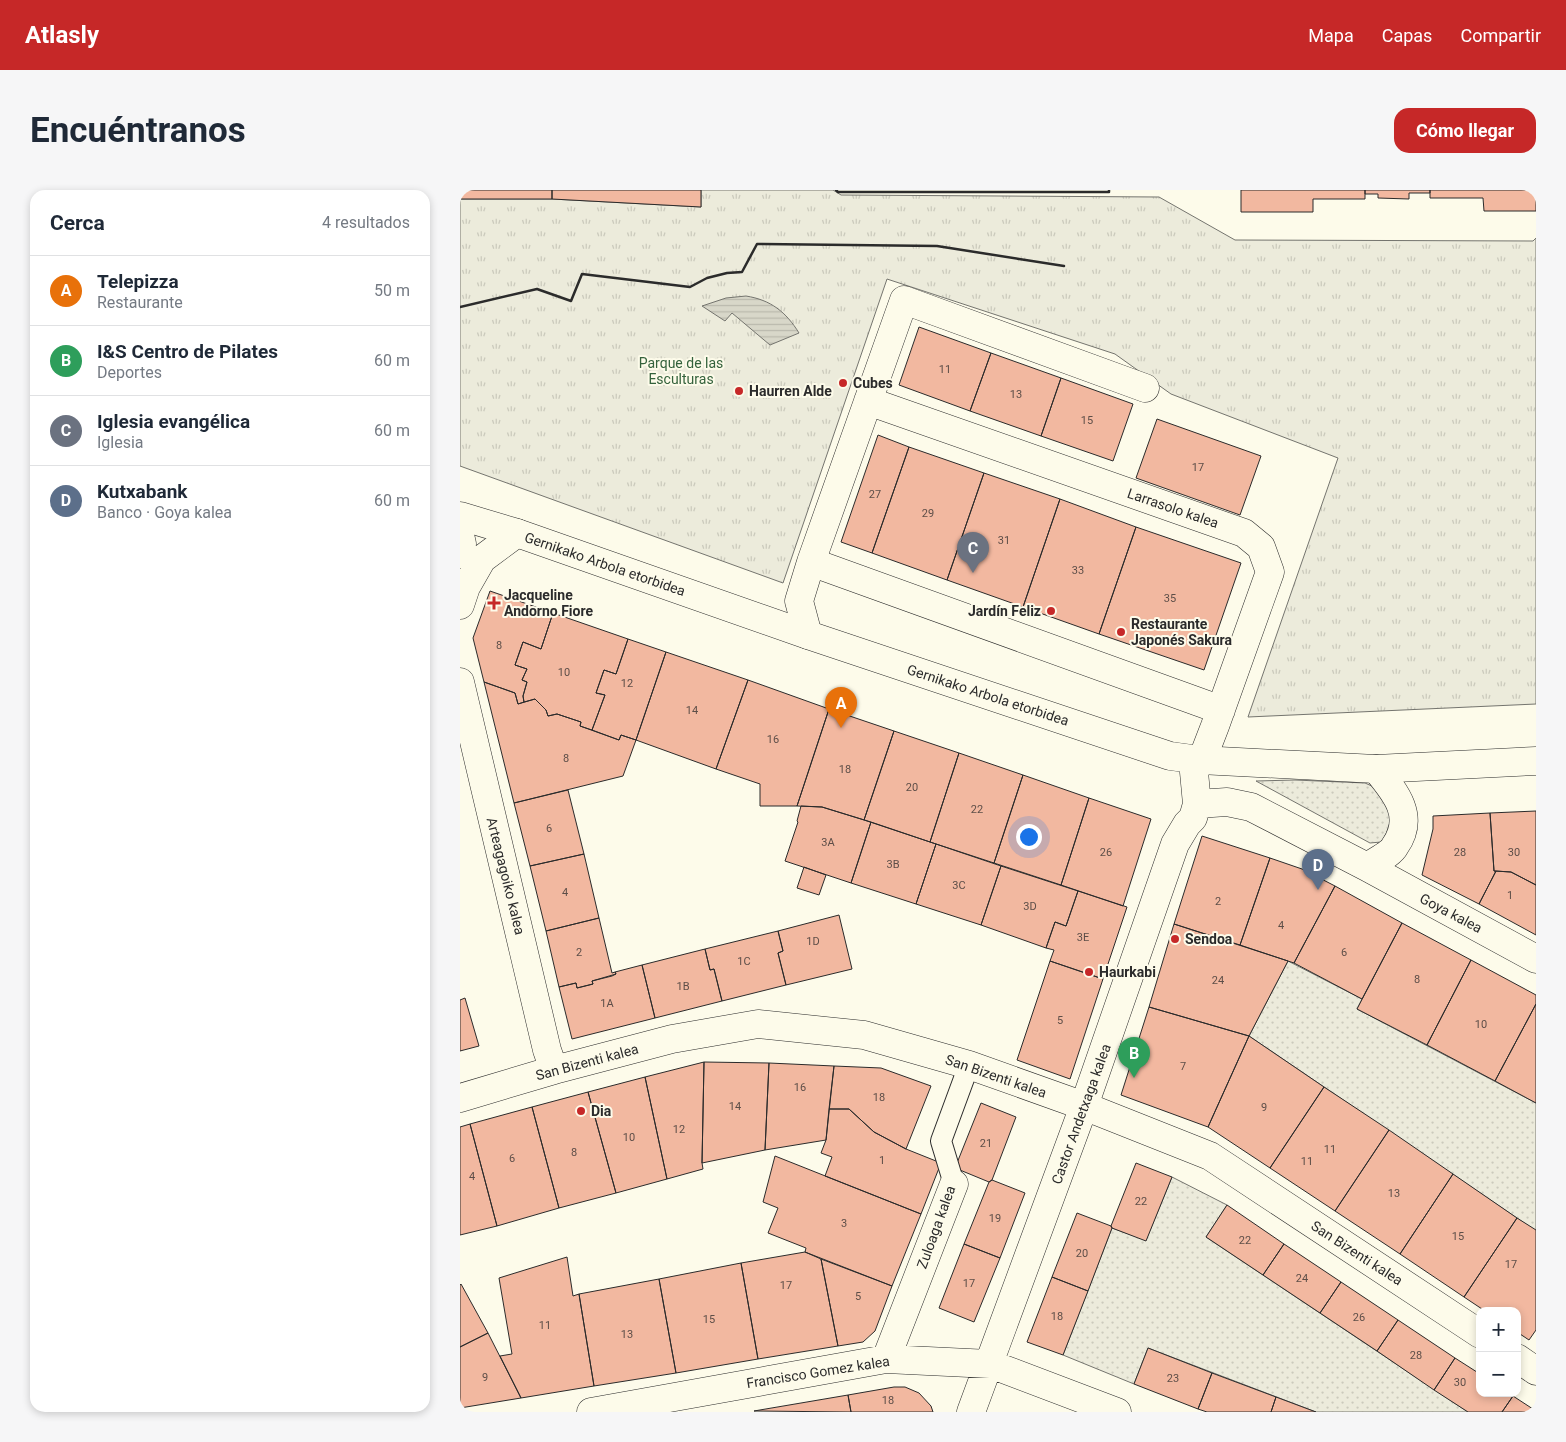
<!DOCTYPE html>
<html lang="es">
<meta charset="utf-8">
<style>
:root{--surface:#fff;--page:#f6f6f7;--text:#1f2937;--muted:#747a83;--line:#e0e1e3;--accent:#c62828}
body{margin:0;font-family:Roboto,sans-serif;background:var(--page);color:var(--text)}
.controls{position:absolute;right:15px;bottom:15px;display:grid;overflow:hidden;border-radius:10px;box-shadow:0 2px 8px #0003}
.controls button{width:45px;height:45px;display:grid;place-items:center;padding:0;border:0;border-bottom:1px solid var(--line);background:var(--surface);color:var(--text);font:25px sans-serif}
.you{position:absolute;left:568px;top:646px;width:18px;height:18px;margin:-12px;border:4px solid #fff;border-radius:50%;background:#1a73e8;box-shadow:0 0 0 8px #1a73e833}
.badge{display:grid;place-items:center;width:32px;height:32px;border-radius:50%;background:var(--accent);color:#fff;font-size:16px;font-weight:700}
.pin{position:absolute;translate:-50% -41px;filter:drop-shadow(0 1px 2px #0008)}
.pin::after{content:'';position:absolute;top:26px;width:18px;height:15px;background:inherit;clip-path:polygon(0 0,100% 0,50% 100%)}
.list{margin:0;padding:0;list-style:none}
h2{display:flex;justify-content:space-between;align-items:center;height:65px;margin:0;padding:0 20px;font-size:21px}
h2 small{font-size:16px;font-weight:400;color:var(--muted)}
.list li{display:grid;grid-template-columns:32px 1fr auto;gap:15px;align-items:center;box-sizing:border-box;height:70px;padding:0 20px;border-top:1px solid var(--line)}
.list b{display:block;font-size:19px;white-space:nowrap}
.list p{margin:0;font-size:16px;white-space:nowrap;color:var(--muted)}
.list em{font-size:16px;font-style:normal;color:var(--muted)}
.map{position:relative;flex:none;width:1076px;height:1222px;overflow:hidden;border-radius:15px}
header{display:flex;align-items:center;gap:30px;box-sizing:border-box;height:70px;padding:0 25px;background:var(--accent);color:#fff}
header strong{font-size:24px}
nav{display:flex;gap:28px;margin-inline-start:auto;font-size:18px}
.intro{display:flex;align-items:center;justify-content:space-between;box-sizing:border-box;height:120px;padding:0 30px}
h1{margin:0;font-size:35px}
.button{padding:12px 22px;border-radius:15px;background:var(--accent);color:#fff;font-size:18px;font-weight:700}
main{display:flex;gap:30px;padding:0 30px}
aside{flex:1;background:var(--surface);border-radius:15px;box-shadow:0 2px 8px #0003}
.map>svg:first-child{display:block}
.grass{fill:url(#grass-dots);stroke:#74746e}
.park{fill:url(#park-tufts);stroke:#74746e}
.water{fill:url(#water-rules);stroke:#74746e}
.building{fill:#f2b8a0;stroke:#2b2b2b}
.lines{fill:none;stroke-linecap:round;stroke-linejoin:round}
.pedestrian-casing{stroke:#2b2b2b;stroke-width:22}
.minor-casing{stroke:#2b2b2b;stroke-width:29}
.tertiary-casing{stroke:#2b2b2b;stroke-width:29}
.pedestrian{stroke:#fdfbea;stroke-width:20}
.minor{stroke:#fdfbea;stroke-width:28}
.tertiary{stroke:#fdfbea;stroke-width:28}
.wall{stroke:#2b2b2b;stroke-width:2.5}
.poi-dot{fill:#c62828;stroke:#fdfbea;stroke-width:2}
.labels{text-anchor:middle;stroke-width:4;stroke-linejoin:round;paint-order:stroke}
.number-label{font-size:11px;fill:#5d4e48}
.park-label{font-size:14px;fill:#34623c;stroke:#fdfbea}
.poi-label{font-size:14px;font-weight:bold;fill:#2b2b2b;stroke:#fdfbea;text-anchor:start}
.street-label{font-size:14px;fill:#2b2b2b;stroke:#fdfbea}
</style>
<header>
<strong>Atlasly</strong>
<nav><a>Mapa</a><a>Capas</a><a>Compartir</a></nav>
</header>
<div class="intro"><h1>Encuéntranos</h1><a class="button">Cómo llegar</a></div>
<main>
<aside>
<h2>Cerca<small>4 resultados</small></h2>
<ul class="list">
<li><span class="badge" style="background:#e8710a">A</span><div><b>Telepizza</b><p>Restaurante</p></div><em>50 m</em></li>
<li><span class="badge" style="background:#2e9e5b">B</span><div><b>I&amp;S Centro de Pilates</b><p>Deportes</p></div><em>60 m</em></li>
<li><span class="badge" style="background:#6b7280">C</span><div><b>Iglesia evangélica</b><p>Iglesia</p></div><em>60 m</em></li>
<li><span class="badge" style="background:#5c6f8a">D</span><div><b>Kutxabank</b><p>Banco · Goya kalea</p></div><em>60 m</em></li>
</ul>
</aside>
<div class="map">
<svg width="1076" height="1222" viewBox="0 0 1076 1222">
<defs>
<pattern id="grass-dots" width="8" height="8" patternUnits="userSpaceOnUse" patternTransform="scale(1.25)"><rect width="8" height="8" fill="#ecebdb"/><path d="M2 2h.1M6 6h.1" fill="none" stroke="#cbcabc" stroke-width="1.8" stroke-linecap="round"/></pattern>
<pattern id="park-tufts" width="24" height="20" patternUnits="userSpaceOnUse" patternTransform="scale(1.25)"><rect width="24" height="20" fill="#ecebdb"/><path d="M3 7l-1-3M5 7V3M7 7l1-3M15 17l-1-3M17 17v-4M19 17l1-3" fill="none" stroke="#cbcabc"/></pattern>
<pattern id="water-rules" width="6" height="5" patternUnits="userSpaceOnUse" patternTransform="scale(1.25)"><rect width="6" height="5" fill="#d8d7c9"/><path d="M0 2.5h6" fill="none" stroke="#bab9ad"/></pattern>
</defs>
<rect width="100%" height="100%" fill="#fdfbea"/>
<!-- grass -->
<path class="grass" d="M835,590L905,593L914,597L923,604L932,626L926,644L921,652L910,653L796,591Z
M828,771L902,809L897,819L1076,913V1041L789,846Z
M712,987L767,1015L746,1047L1008,1222H856L688,1158L674,1194L603,1165L652,1038L686,1050Z"/>
<!-- park -->
<path class="park" d="M241,0H373L381,5L699,7L775,50L1073,51L1076,48V514L788,527L878,268L711,204L655,164L427,89L323,393L0,276V9H92L241,17Z"/>
<!-- water -->
<path class="water" d="M286,106C311,110 326,122 339,143L310,155L272,123L265,131L242,116L266,108Z"/>
<!-- building -->
<path class="building" d="M0,0H92V9H0Z
M92,0H241V17L92,9Z
M781,0H905V9H853V22H781Z
M905,0H970V3H949V9L918,8V4H905Z
M970,0H1076V21H1024L1023,8H970Z
M459,137L531,163L510,221L439,195Z
M531,163L601,188L581,246L510,221Z
M601,188L673,214L653,271L581,246Z
M697,229L801,266L780,325L676,288Z
M418,245L449,257L412,363L381,352Z
M449,257L524,283L487,390L412,363Z
M524,283L600,309L563,417L487,390Z
M600,309L676,337L639,444L563,417Z
M676,337L781,373L744,480L639,444Z
M30,401L93,423L81,459L63,452L55,475L67,479L62,490L67,492L63,506L64,512L58,514L55,503L24,492L13,448Z
M93,423L168,449L156,484L144,480L136,503L145,505L132,540L120,536L121,532L97,524L88,526L86,520L75,509L64,512L63,506L67,492L62,490L67,479L55,475L63,452L81,459Z
M168,449L206,462L176,550L161,545L159,550L132,540L145,505L136,503L144,480L156,484Z
M206,462L288,490L256,579L176,550Z
M288,490L369,519L337,616H300V594L256,579Z
M24,492L55,503L58,514L75,509L86,520L88,526L97,524L121,532L120,536L159,550L161,545L176,550L163,586L54,613Z
M369,519L434,541L404,630L362,617L337,616Z
M434,541L499,563L470,652L404,630Z
M499,563L563,585L534,673L470,652Z
M563,585L629,608L601,695L534,673Z
M108,600L124,664L70,676L54,613Z
M629,608L691,629L663,716L601,695Z
M341,616L362,617L411,632L391,693L325,671L338,632L337,631Z
M1076,621V695L1051,682L1034,681L1030,623Z
M1030,623L1034,681H1036L1019,714L962,685L973,639V626Z
M411,632L476,654L456,714L391,693Z
M742,646L810,668L780,755L714,734Z
M476,654L541,676L521,735L456,714Z
M124,664L139,728L86,741L70,676Z
M810,668L842,679L875,696L834,773L780,755Z
M541,676L618,701L606,736L595,732L586,758L521,735Z
M344,677L366,685L359,705L337,698Z
M1036,681L1051,682L1076,695V745L1019,714Z
M875,696L942,733L902,809L834,773Z
M618,701L667,717L643,789L590,771L594,760L586,758L595,732L606,736Z
M379,725L392,779L326,795L318,763L323,761L318,741Z
M139,728L152,783L155,782L156,784L132,791L133,794L117,798L116,793L99,797L86,741Z
M942,733L1011,770L967,855L897,819Z
M714,734L828,771L789,846L689,817Z
M318,741L323,761L318,763L326,795L262,811L254,779L250,780L245,759Z
M245,759L250,780L254,779L262,811L195,828L182,775Z
M1011,770L1076,805V814L1035,891L967,855Z
M590,771L643,789L610,889L557,870Z
M182,775L195,828L112,849L99,797L116,793L117,798L133,794L132,791L152,786L156,784L155,782Z
M5,808L19,856L0,861V810Z
M1076,814V913L1035,891Z
M689,817L789,846L748,937L661,905Z
M789,846L864,897L810,978L748,937Z
M244,872L309,873L305,960L242,973Z
M244,872L242,973L243,979L207,989L185,887Z
M309,873L374,876L366,950L305,960Z
M374,876L421,878L471,896L446,959L414,942L389,919H369Z
M185,887L207,989L156,1003L128,902Z
M864,897L929,940L875,1021L810,978Z
M128,902L156,1003L99,1018L72,917Z
M521,913L556,927L532,990L529,992L495,978Z
M72,917L99,1018L37,1036L10,934Z
M369,919H389L414,942L446,959L481,973L461,1024L365,986L372,967L361,963L366,950Z
M10,934L37,1036L0,1045V937Z
M929,940L993,984L940,1064L875,1021Z
M315,966L461,1024L432,1096L345,1062L346,1058L308,1043L318,1018L303,1012Z
M676,973L712,987L686,1051L652,1038L651,1036Z
M993,984L1057,1028L1004,1107L940,1064Z
M532,990L565,1003L540,1068L504,1054L529,992Z
M767,1015L824,1054L803,1085L746,1047Z
M617,1023L651,1036L652,1038L628,1101L592,1087Z
M1057,1028L1076,1040V1140L1069,1150L1057,1142V1121H1025L1004,1107Z
M504,1054L540,1068L514,1132L479,1118Z
M824,1054L881,1092L860,1123L803,1085Z
M345,1062L361,1069L378,1156L298,1169L281,1073Z
M107,1067L113,1106L119,1104L134,1196L61,1208L40,1166L52,1164L39,1088Z
M361,1069L432,1096L415,1141L403,1152L378,1156Z
M281,1073L298,1169L216,1183L199,1089Z
M592,1087L628,1101L603,1165L567,1152Z
M199,1089L216,1183L134,1196L119,1104Z
M881,1092L938,1130L917,1161L860,1123Z
M1,1094L28,1143L0,1157V1095Z
M938,1130L995,1168L974,1200L917,1161Z
M28,1143L61,1208L0,1218V1157Z
M688,1158L752,1183L738,1219L674,1194Z
M995,1168L1020,1184V1203H1049L1053,1206L1042,1222H1008L974,1200Z
M752,1183L816,1207L811,1222H747L738,1219Z
M434,1197H445L459,1203L471,1216L473,1222H391L388,1205Z
M388,1205L391,1222L294,1221Z
M1053,1206L1076,1221V1222H1042Z
M816,1207L856,1222H811Z"/>
<g class="lines">
<defs>
<path id="pedestrian" d="M494,994L481,951L509,875"/>
<path id="minor" d="M408,211L784,343L801,357L810,382L755,536L745,562L734,582L737,614L733,628L727,634L715,654L624,916L511,1222
M0,345L2,354L0,364
M351,372L761,520
M0,415L6,397L22,369L57,343
M348,445L339,411L351,372L444,110L685,198
M0,492L87,860L94,880
M737,614L767,612L791,617L907,677L1076,769
M907,677C914,672 931,664 935,656C956,626 935,602 916,579
M0,908L94,880L212,849L298,834L404,845L509,875L624,916L750,966L1020,1144
M1057,1168L1076,1181
M426,1169L494,994
M131,1222L426,1169L530,1174L657,1222"/>
<path id="tertiary" d="M0,326L57,343L348,445L710,566L740,570L916,579L1076,571"/>
</defs>
<!-- pedestrian casing -->
<use href="#pedestrian" class="pedestrian-casing"/>
<!-- minor casing -->
<use href="#minor" class="minor-casing"/>
<!-- tertiary casing -->
<use href="#tertiary" class="tertiary-casing"/>
<!-- pedestrian -->
<use href="#pedestrian" class="pedestrian"/>
<!-- minor -->
<use href="#minor" class="minor"/>
<!-- tertiary -->
<use href="#tertiary" class="tertiary"/>
<!-- wall -->
<path class="wall" d="M376,0L378,2H649V0
M0,117L77,99L111,111L122,84L230,97L247,88L267,83L282,82L297,54L477,56L604,76"/>
</g>
<!-- markers -->
<g class="poi-dot">
<circle cx="383" cy="193" r="5"/>
<circle cx="279" cy="201" r="5"/>
<path d="M31.5 405.5h5v5h5v5h-5v5h-5v-5h-5v-5h5z"/>
<circle cx="591" cy="421" r="5"/>
<circle cx="661" cy="442" r="5"/>
<circle cx="715" cy="749" r="5"/>
<circle cx="629" cy="782" r="5"/>
<circle cx="121" cy="921" r="5"/>
</g>
<g class="labels">
<!-- number labels -->
<g class="number-label">
<text x="485" y="183">11</text>
<text x="556" y="208">13</text>
<text x="627" y="234">15</text>
<text x="738" y="281">17</text>
<text x="415" y="308">27</text>
<text x="468" y="327">29</text>
<text x="544" y="354">31</text>
<text x="618" y="384">33</text>
<text x="710" y="412">35</text>
<text x="39" y="459">8</text>
<text x="104" y="486">10</text>
<text x="167" y="497">12</text>
<text x="232" y="524">14</text>
<text x="313" y="553">16</text>
<text x="106" y="572">8</text>
<text x="385" y="583">18</text>
<text x="452" y="601">20</text>
<text x="517" y="623">22</text>
<text x="89" y="642">6</text>
<text x="368" y="656">3A</text>
<text x="646" y="666">26</text>
<text x="1000" y="666">28</text>
<text x="1054" y="666">30</text>
<text x="433" y="678">3B</text>
<text x="499" y="699">3C</text>
<text x="105" y="706">4</text>
<text x="1050" y="709">1</text>
<text x="758" y="715">2</text>
<text x="570" y="720">3D</text>
<text x="821" y="739">4</text>
<text x="623" y="751">3E</text>
<text x="353" y="755">1D</text>
<text x="119" y="766">2</text>
<text x="884" y="766">6</text>
<text x="284" y="775">1C</text>
<text x="957" y="793">8</text>
<text x="758" y="794">24</text>
<text x="223" y="800">1B</text>
<text x="147" y="817">1A</text>
<text x="600" y="834">5</text>
<text x="1021" y="838">10</text>
<text x="723" y="880">7</text>
<text x="340" y="901">16</text>
<text x="419" y="911">18</text>
<text x="275" y="920">14</text>
<text x="804" y="921">9</text>
<text x="219" y="943">12</text>
<text x="169" y="951">10</text>
<text x="526" y="957">21</text>
<text x="870" y="963">11</text>
<text x="114" y="966">8</text>
<text x="52" y="972">6</text>
<text x="422" y="974">1</text>
<text x="847" y="975">11</text>
<text x="12" y="990">4</text>
<text x="934" y="1007">13</text>
<text x="681" y="1015">22</text>
<text x="535" y="1032">19</text>
<text x="384" y="1037">3</text>
<text x="998" y="1050">15</text>
<text x="785" y="1054">22</text>
<text x="622" y="1067">20</text>
<text x="1051" y="1078">17</text>
<text x="842" y="1092">24</text>
<text x="509" y="1097">17</text>
<text x="326" y="1099">17</text>
<text x="398" y="1110">5</text>
<text x="597" y="1130">18</text>
<text x="899" y="1131">26</text>
<text x="249" y="1133">15</text>
<text x="85" y="1139">11</text>
<text x="167" y="1148">13</text>
<text x="956" y="1169">28</text>
<text x="25" y="1191">9</text>
<text x="713" y="1192">23</text>
<text x="1000" y="1196">30</text>
<text x="428" y="1214">18</text>
</g>
<!-- park labels -->
<g class="park-label">
<text x="221" y="178">Parque de las<tspan x="221" dy="16">Esculturas</tspan></text>
</g>
<!-- poi labels -->
<g class="poi-label">
<text x="393" y="198">Cubes</text>
<text x="289" y="206">Haurren Alde</text>
<text x="44" y="410">Jacqueline<tspan x="44" dy="16">Andorno Fiore</tspan></text>
<text x="581" y="426" text-anchor="end">Jardín Feliz</text>
<text x="671" y="439">Restaurante<tspan x="671" dy="16">Japonés Sakura</tspan></text>
<text x="725" y="754">Sendoa</text>
<text x="639" y="787">Haurkabi</text>
<text x="131" y="926">Dia</text>
</g>
<!-- street labels -->
<g class="street-label">
<text transform="translate(713 318) rotate(19)" y="5">Larrasolo kalea</text>
<text transform="translate(145 374) rotate(19)" y="5">Gernikako Arbola etorbidea</text>
<text transform="translate(528 505) rotate(18)" y="5">Gernikako Arbola etorbidea</text>
<text transform="translate(46 686) rotate(76)" y="5">Arteagagoiko kalea</text>
<text transform="translate(991 723) rotate(28)" y="5">Goya kalea</text>
<text transform="translate(127 872) rotate(-15)" y="5">San Bizenti kalea</text>
<text transform="translate(536 886) rotate(19)" y="5">San Bizenti kalea</text>
<text transform="translate(621 924) rotate(-70)" y="5">Castor Andetxaga kalea</text>
<text transform="translate(476 1037) rotate(-70)" y="5">Zuloaga kalea</text>
<text transform="translate(897 1063) rotate(33)" y="5">San Bizenti kalea</text>
<text transform="translate(358 1182) rotate(-9)" y="5">Francisco Gomez kalea</text>
</g>
</g>
</svg>
<div class="controls">
<button>+</button>
<button>−</button>
</div>
<div class="you"></div>
<div class="pin badge" style="left:381px;top:538px;background:#e8710a">A</div>
<div class="pin badge" style="left:674px;top:888px;background:#2e9e5b">B</div>
<div class="pin badge" style="left:513px;top:383px;background:#6b7280">C</div>
<div class="pin badge" style="left:858px;top:700px;background:#5c6f8a">D</div>
</div>
</main>
